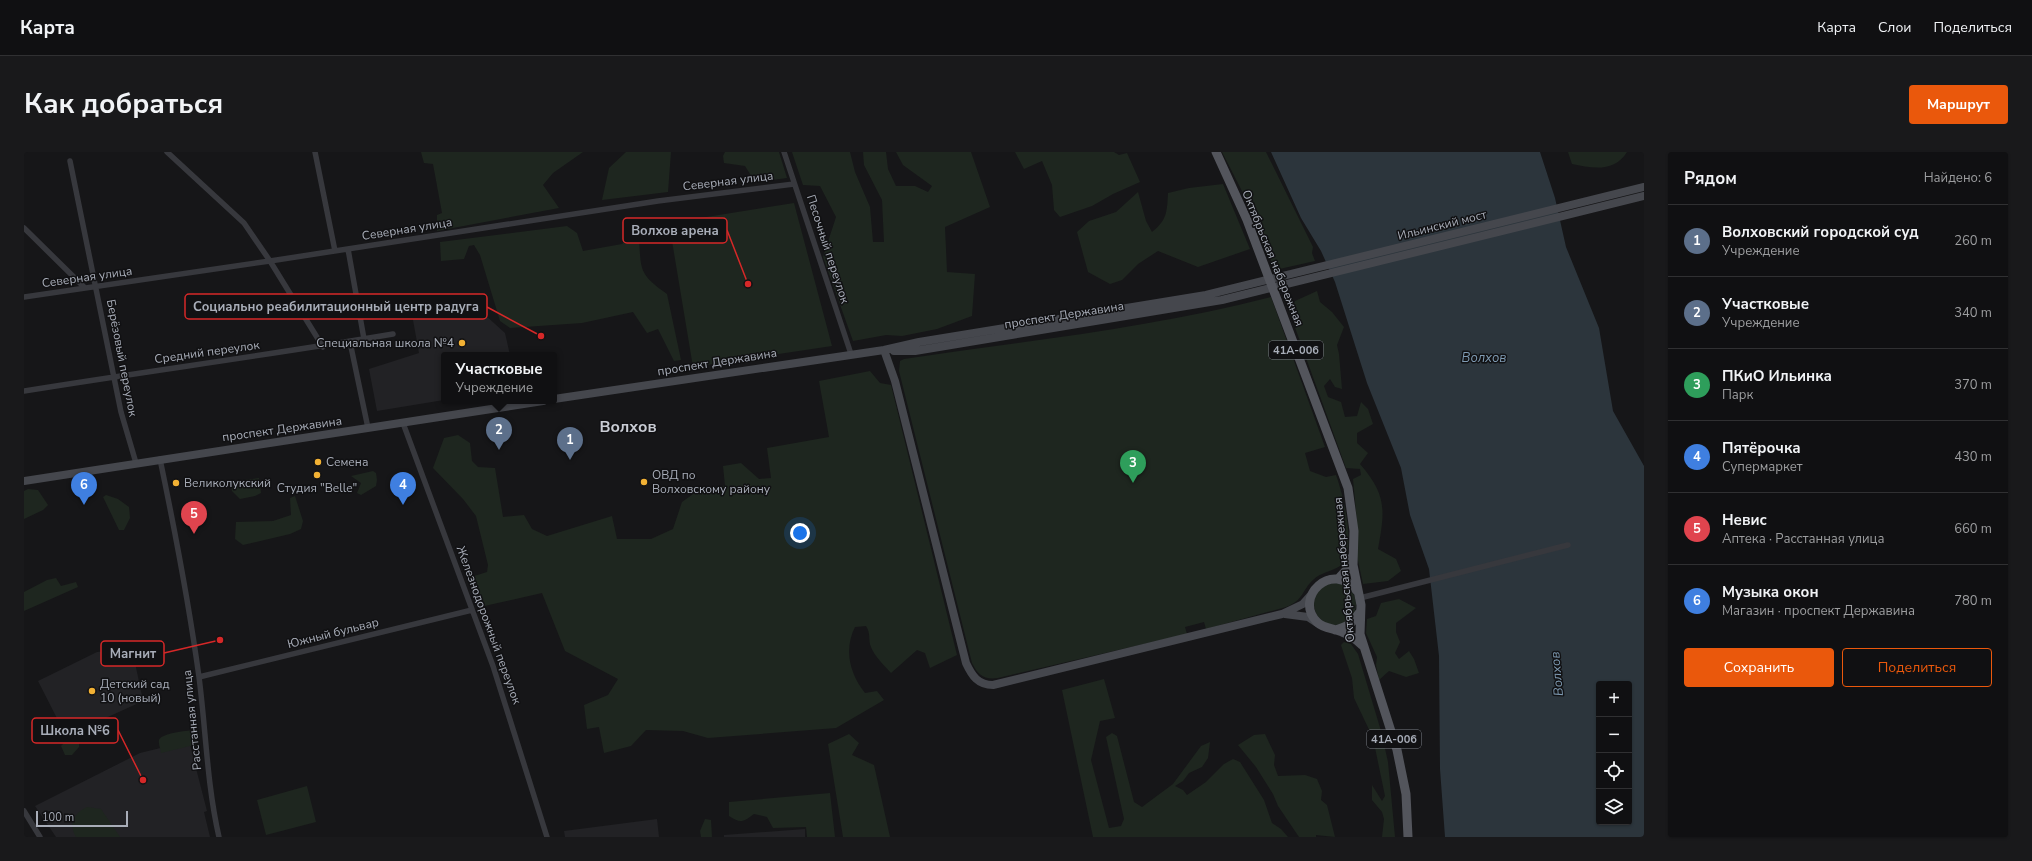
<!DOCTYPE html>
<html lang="ru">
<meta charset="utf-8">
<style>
:root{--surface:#101012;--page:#19191b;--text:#f1f3f6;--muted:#9c9d9f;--line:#303032;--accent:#ea580c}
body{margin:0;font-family:"Nunito Sans",sans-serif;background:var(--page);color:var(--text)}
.controls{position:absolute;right:12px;bottom:12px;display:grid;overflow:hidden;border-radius:4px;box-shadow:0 1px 3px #0004}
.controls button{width:36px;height:36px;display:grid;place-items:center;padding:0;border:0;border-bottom:1px solid var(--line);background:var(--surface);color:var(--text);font:20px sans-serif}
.scale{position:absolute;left:12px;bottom:10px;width:92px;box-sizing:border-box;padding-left:4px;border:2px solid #a8adb8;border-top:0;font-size:11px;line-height:14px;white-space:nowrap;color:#a8adb8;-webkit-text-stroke:3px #111113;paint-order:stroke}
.you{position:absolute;left:776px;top:381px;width:14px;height:14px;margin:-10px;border:3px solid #fff;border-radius:50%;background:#1a73e8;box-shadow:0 0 0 6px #1a73e833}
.badge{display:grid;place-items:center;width:26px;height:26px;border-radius:50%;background:var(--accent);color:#fff;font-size:13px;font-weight:700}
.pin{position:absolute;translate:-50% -33px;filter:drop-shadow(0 1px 2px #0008)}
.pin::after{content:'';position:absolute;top:21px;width:14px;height:12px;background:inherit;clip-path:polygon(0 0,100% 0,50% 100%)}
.popup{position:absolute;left:417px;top:200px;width:116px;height:52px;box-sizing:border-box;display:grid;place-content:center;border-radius:4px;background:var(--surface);filter:drop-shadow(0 1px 3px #0005);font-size:13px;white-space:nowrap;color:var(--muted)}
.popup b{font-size:15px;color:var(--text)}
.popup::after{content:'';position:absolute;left:50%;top:100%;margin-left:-8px;border:8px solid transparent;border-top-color:var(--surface)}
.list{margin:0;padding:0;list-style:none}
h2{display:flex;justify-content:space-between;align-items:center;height:52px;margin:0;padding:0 16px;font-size:17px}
h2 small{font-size:13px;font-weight:400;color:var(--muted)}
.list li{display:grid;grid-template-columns:26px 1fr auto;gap:12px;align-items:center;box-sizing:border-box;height:72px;padding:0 16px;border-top:1px solid var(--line)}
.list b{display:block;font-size:15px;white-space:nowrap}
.list p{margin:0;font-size:13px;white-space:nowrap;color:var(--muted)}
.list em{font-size:13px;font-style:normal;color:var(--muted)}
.actions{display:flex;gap:8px;padding:12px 16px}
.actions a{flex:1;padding:9px 0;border:1px solid var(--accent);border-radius:4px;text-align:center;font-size:14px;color:var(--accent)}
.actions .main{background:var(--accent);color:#fff}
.icon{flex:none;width:22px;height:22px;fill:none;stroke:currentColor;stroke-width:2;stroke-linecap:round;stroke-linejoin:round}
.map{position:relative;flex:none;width:1620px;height:685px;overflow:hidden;border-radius:4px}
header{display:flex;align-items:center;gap:24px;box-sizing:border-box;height:56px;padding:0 20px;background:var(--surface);border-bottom:1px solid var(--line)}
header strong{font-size:19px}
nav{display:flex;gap:22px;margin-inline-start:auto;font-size:14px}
.intro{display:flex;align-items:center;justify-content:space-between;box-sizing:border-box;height:96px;padding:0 24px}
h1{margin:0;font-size:28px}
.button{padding:10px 18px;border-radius:4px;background:var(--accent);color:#fff;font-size:14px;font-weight:700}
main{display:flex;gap:24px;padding:0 24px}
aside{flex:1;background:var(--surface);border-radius:4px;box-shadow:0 1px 3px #0004}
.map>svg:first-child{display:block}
.built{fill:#222225}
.green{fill:#1e261f}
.water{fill:#2c353c;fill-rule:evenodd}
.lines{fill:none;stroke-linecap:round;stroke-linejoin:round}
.street{stroke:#37383d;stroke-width:5.5}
.secondary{stroke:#45474d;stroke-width:8}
.primary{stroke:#53555c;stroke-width:9}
.poi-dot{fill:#f2b134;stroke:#111113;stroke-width:1.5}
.labels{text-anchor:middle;stroke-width:3;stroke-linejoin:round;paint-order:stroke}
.shield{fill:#111113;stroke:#7b7e86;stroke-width:1}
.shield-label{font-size:11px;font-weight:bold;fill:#a8adb8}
.street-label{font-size:12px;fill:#a8adb8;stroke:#111113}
.poi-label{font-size:12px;fill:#a8adb8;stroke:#111113;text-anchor:start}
.water-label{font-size:13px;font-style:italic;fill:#7f9bb3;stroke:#111113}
.district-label{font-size:16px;font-weight:bold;fill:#c9ccd4;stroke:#111113}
.leader{fill:none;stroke:#d62828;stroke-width:1.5}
.callout-dot{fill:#d62828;stroke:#111113;stroke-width:1.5}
.callout{fill:#111113;stroke:#d62828;stroke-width:1.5}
.callout-label{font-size:13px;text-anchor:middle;font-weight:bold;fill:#a8adb8}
</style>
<header>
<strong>Карта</strong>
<nav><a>Карта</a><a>Слои</a><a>Поделиться</a></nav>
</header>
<div class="intro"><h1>Как добраться</h1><a class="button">Маршрут</a></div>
<main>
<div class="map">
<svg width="1620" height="685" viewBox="0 0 1620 685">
<rect width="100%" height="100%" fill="#161618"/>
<!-- built -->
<path class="built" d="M409,142L417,148L440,144L481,181L486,203H420V248L353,259L345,217L395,201L385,146Z
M108,496L119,549L42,584L14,529L73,500Z
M165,589L183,659L180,660L186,685H32L11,654L116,601Z
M633,667L635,685H541L540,679Z
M781,677V685H700V683Z"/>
<!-- green -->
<path class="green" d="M397,0H559L529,21L519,33L535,56L413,79V63L418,61L409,12L400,11Z
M602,0H647L644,40L578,48L585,16Z
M701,0H755L763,26L731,30L721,14L700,11L699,4Z
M768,0H826L831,20L846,55L849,90H860L858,48L840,13L839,0H862L864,17L872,34H891L904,40L908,34L879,13L872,0H947L966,55L921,75L923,120L951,122L948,164L913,177L878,184L862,183L829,189L799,105L812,65L796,34L779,33Z
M991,0H1090L1095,3L1103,1L1116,30L1089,42L1068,54L1036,65L1030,58L1028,33L1018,9L1000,17Z
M1198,0H1242L1289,95L1288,101L1291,109L1251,118L1219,41Z
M1544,0H1603C1590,21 1568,16 1548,12Z
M1199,32L1226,97L1174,115L1134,99L1114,112L1098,128L1086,132L1064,120L1053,80L1065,69L1092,60L1114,40L1122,69L1128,80C1143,68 1143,60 1144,41L1165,36Z
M770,51L808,194L669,215L645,71Z
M543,74L553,81L559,99L598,92L605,86H615C617,119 615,122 643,142L657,208L650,209L634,177L623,181L609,160L558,171L486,176L476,169L456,103L450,93L445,94L440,107L417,109L416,90Z
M1293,139L1296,150L1308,160L1320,175L1313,193L1315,202L1318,237L1311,235L1306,227L1300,234L1304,245L1317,250L1321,265L1333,264L1337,250L1344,257L1349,272L1333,281V291L1344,301L1336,312C1363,343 1361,359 1354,397L1372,407L1377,419L1364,429L1339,432L1333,404V370L1329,327L1337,323L1336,317L1322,316L1265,159L1271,149Z
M1247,145L1301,295L1281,301L1286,319L1302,325L1312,323C1319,342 1334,400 1316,414C1307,420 1297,420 1289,428C1278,438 1280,448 1262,455L1182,477L1180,470L1161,475L1163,482L974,526C960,528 954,523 948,511L875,219L876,209L880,207C1003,189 1127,176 1247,145Z
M846,219L856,231L867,233L933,503L906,516L901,501L893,498L867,521C860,513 851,505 847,495C844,488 847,481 842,474L831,475C820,497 825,521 841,541L853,539L860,548L812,576L684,586L659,579L622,578L607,594L580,601L575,575L563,577L560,553L584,543L594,527L541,499L518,441L456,455L447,425L463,420L464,413L452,364L439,347L409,316L420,286L434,283L446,291L448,309L454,315L471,316L479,365L500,363L508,377L523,384L588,364L593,387H627L649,377L658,350L676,337L701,334L699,314L717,311L735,327L747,326L743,296L805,285L795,229Z
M349,319L352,321L353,328L352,334L337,343L333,341L337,331L327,324Z
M235,326L237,341L231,344L216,347L208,339L206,330Z
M4,337L14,338L24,353L19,358L0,367V339Z
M82,343L94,347L105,355L106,366L100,378H95L79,345Z
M271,344L279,369L277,377L266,382L219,393L211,387L212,370L249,369L267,363L266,346Z
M32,426L37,434L52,430L54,435L0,459V440L23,428Z
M1290 452a21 21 0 1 1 42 0a21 21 0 1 1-42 0Z
M1375,447L1392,456L1372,471V480L1376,490L1371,501L1375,507L1385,499L1390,507L1395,521L1382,525L1365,519L1355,528L1352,513L1353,505L1342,481L1343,467L1352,464L1357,451Z
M1320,490L1327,492L1334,502L1357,579L1364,610L1371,685H1358L1360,667L1358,660L1348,648V633L1358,649L1361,644L1349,586L1330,546L1328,526L1317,493Z
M1080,527L1091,566L1076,569L1067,608L1085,676L1097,674L1100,667L1082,585L1088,581L1093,584L1110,650L1118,655L1149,632L1177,594L1186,590L1184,606L1178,615L1165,621L1159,629L1151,634L1159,638L1163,643L1182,630L1200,612L1209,607L1216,610L1240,648L1248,671L1257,677L1264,685H1069L1038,538Z
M169,578L174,592L137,601C137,598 134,592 135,588C138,581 162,579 169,578Z
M825,582L835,591L828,603L850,613L866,685H819L804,592Z
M1241,582L1251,603L1250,613L1254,624L1281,623L1293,627L1298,639L1297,648L1303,653L1311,685L1292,683V685H1275L1254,654L1249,642L1232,615L1214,593L1230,583Z
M48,583L55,585V595L48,603H41L37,594Z
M283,634L292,670L242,683L233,648Z
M806,641L811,685H783L782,675L749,676L743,665L730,662C719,670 717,672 705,664V650Z
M63,655L77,657L96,685H52C44,672 50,661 63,655Z
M681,667L687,668L688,685H677L676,679Z"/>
<!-- water -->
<path class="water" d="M1247,0H1516L1531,46L1542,95L1575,176L1589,259L1620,314V685H1421L1416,617L1415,504L1405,417L1386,363L1377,316L1343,231L1311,130L1297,99L1277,66ZM1575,532H1605V670H1575Z"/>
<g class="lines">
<!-- street -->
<path class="street" d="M143,0L220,71L246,109L299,195
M291,0L311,99
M760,0L827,202
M46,9L97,260L112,311
M0,76L60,135
M324,97L340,187
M0,145L246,109L634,49L770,32
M326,190L344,276
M0,239C123,219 246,203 369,182
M379,271L469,514L523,685
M136,307C151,379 165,452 175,525C182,579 183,633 195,685
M1336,446L1544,393
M175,525L448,458
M0,659L16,685"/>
<!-- secondary -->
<path class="secondary" d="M860,198L871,229L942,511C948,524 954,533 969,533L1258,462L1279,452L1287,443
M870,199H891L1198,148L1620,44
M530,247L860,198L895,190L1182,143L1620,35
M0,329L519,249
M1261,462L1284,465L1293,471"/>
<!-- primary -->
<path class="primary" d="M1192,0L1223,68L1324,336L1330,379L1329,413L1337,453L1336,482L1373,598L1382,642L1384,685
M1314,427L1326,414L1328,405
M1333,439C1308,407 1269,446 1293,470C1300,477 1309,476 1318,480C1326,483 1332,487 1338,493
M1311,478C1323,475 1329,471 1335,461"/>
</g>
<!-- markers -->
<g class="poi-dot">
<circle cx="438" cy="191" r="4"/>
<circle cx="294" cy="310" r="4"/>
<circle cx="293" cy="323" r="4"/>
<circle cx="620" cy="330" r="4"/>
<circle cx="152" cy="331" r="4"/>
<circle cx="68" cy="539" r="4"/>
</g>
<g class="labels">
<!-- shield labels -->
<g class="shield">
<rect x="1245" y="189" width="54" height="18" rx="3"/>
<rect x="1343" y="578" width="54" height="18" rx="3"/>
</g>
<g class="shield-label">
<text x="1272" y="202">41А-006</text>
<text x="1370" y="591">41А-006</text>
</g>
<!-- street labels -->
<g class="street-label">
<text transform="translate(704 29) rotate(-7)" y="4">Северная улица</text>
<text transform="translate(1418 73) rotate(-14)" y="4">Ильинский мост</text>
<text transform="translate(383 77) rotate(-9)" y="4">Северная улица</text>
<text transform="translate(804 97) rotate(72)" y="4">Песочный переулок</text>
<text transform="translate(1249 106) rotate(68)" y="4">Октябрьская набережная</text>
<text transform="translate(63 125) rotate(-8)" y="4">Северная улица</text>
<text transform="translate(1040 163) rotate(-9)" y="4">проспект Державина</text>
<text transform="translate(183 200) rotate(-8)" y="4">Средний переулок</text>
<text transform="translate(98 206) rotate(79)" y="4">Берёзовый переулок</text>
<text transform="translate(693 210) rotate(-9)" y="4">проспект Державина</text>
<text transform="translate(258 277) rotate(-8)" y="4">проспект Державина</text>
<text transform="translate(1320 418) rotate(-95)" y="4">Октябрьская набережная</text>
<text transform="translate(465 473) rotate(70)" y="4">Железнодорожный переулок</text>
<text transform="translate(309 481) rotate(-14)" y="4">Южный бульвар</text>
<text transform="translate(168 568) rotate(-96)" y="4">Расстанная улица</text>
</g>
<!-- poi labels -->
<g class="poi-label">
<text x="430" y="195" text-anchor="end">Специальная школа №4</text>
<text x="302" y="314">Семена</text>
<text x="628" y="327">ОВД по<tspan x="628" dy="14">Волховскому району</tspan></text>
<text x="160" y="335">Великолукский</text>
<text x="293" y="340" text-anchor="middle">Студия "Belle"</text>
<text x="76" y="536">Детский сад<tspan x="76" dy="14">10 (новый)</tspan></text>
</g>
<!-- water labels -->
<g class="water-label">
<text x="1460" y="210">Волхов</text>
<text transform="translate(1532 522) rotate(-95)" y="5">Волхов</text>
</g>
<!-- district labels -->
<g class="district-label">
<text x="604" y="280">Волхов</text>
</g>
</g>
<!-- callouts -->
<path class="leader" d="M724 132L703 78M517 184L463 155M196 488L140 501M119 628L94 578"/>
<g class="callout-dot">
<circle cx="724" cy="132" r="4"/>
<circle cx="517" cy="184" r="4"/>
<circle cx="196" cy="488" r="4"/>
<circle cx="119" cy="628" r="4"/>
</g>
<g class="callout">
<rect x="599" y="66" width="104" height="25" rx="4"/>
<rect x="161" y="142" width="302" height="25" rx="4"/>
<rect x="77" y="489" width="63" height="25" rx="4"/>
<rect x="8" y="566" width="86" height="25" rx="4"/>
</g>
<g class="callout-label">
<text x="651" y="83">Волхов арена</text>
<text x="312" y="159">Социально реабилитационный центр радуга</text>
<text x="109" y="506">Магнит</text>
<text x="51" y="583">Школа №6</text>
</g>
</svg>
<div class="controls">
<button>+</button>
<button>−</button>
<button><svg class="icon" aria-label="locate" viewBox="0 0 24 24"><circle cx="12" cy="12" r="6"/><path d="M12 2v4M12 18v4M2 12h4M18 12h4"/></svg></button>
<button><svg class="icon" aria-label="layers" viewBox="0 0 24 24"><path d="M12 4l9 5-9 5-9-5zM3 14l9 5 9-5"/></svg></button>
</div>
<div class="scale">100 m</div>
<div class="you"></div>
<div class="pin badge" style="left:546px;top:308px;background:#5c6f8a">1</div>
<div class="pin badge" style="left:475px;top:298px;background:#5c6f8a">2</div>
<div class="popup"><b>Участковые</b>Учреждение</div>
<div class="pin badge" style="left:1109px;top:331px;background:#2e9e5b">3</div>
<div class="pin badge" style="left:379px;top:353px;background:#3f7fe0">4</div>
<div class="pin badge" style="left:170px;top:382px;background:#e0444e">5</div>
<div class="pin badge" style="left:60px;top:353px;background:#3f7fe0">6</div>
</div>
<aside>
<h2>Рядом<small>Найдено: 6</small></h2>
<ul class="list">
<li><span class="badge" style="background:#5c6f8a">1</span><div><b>Волховский городской суд</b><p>Учреждение</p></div><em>260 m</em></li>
<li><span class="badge" style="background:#5c6f8a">2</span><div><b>Участковые</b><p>Учреждение</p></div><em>340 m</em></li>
<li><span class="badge" style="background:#2e9e5b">3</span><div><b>ПКиО Ильинка</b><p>Парк</p></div><em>370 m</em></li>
<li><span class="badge" style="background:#3f7fe0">4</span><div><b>Пятёрочка</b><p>Супермаркет</p></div><em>430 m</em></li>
<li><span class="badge" style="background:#e0444e">5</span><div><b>Невис</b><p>Аптека · Расстанная улица</p></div><em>660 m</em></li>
<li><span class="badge" style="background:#3f7fe0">6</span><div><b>Музыка окон</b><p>Магазин · проспект Державина</p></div><em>780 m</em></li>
</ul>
<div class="actions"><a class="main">Сохранить</a><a>Поделиться</a></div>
</aside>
</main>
